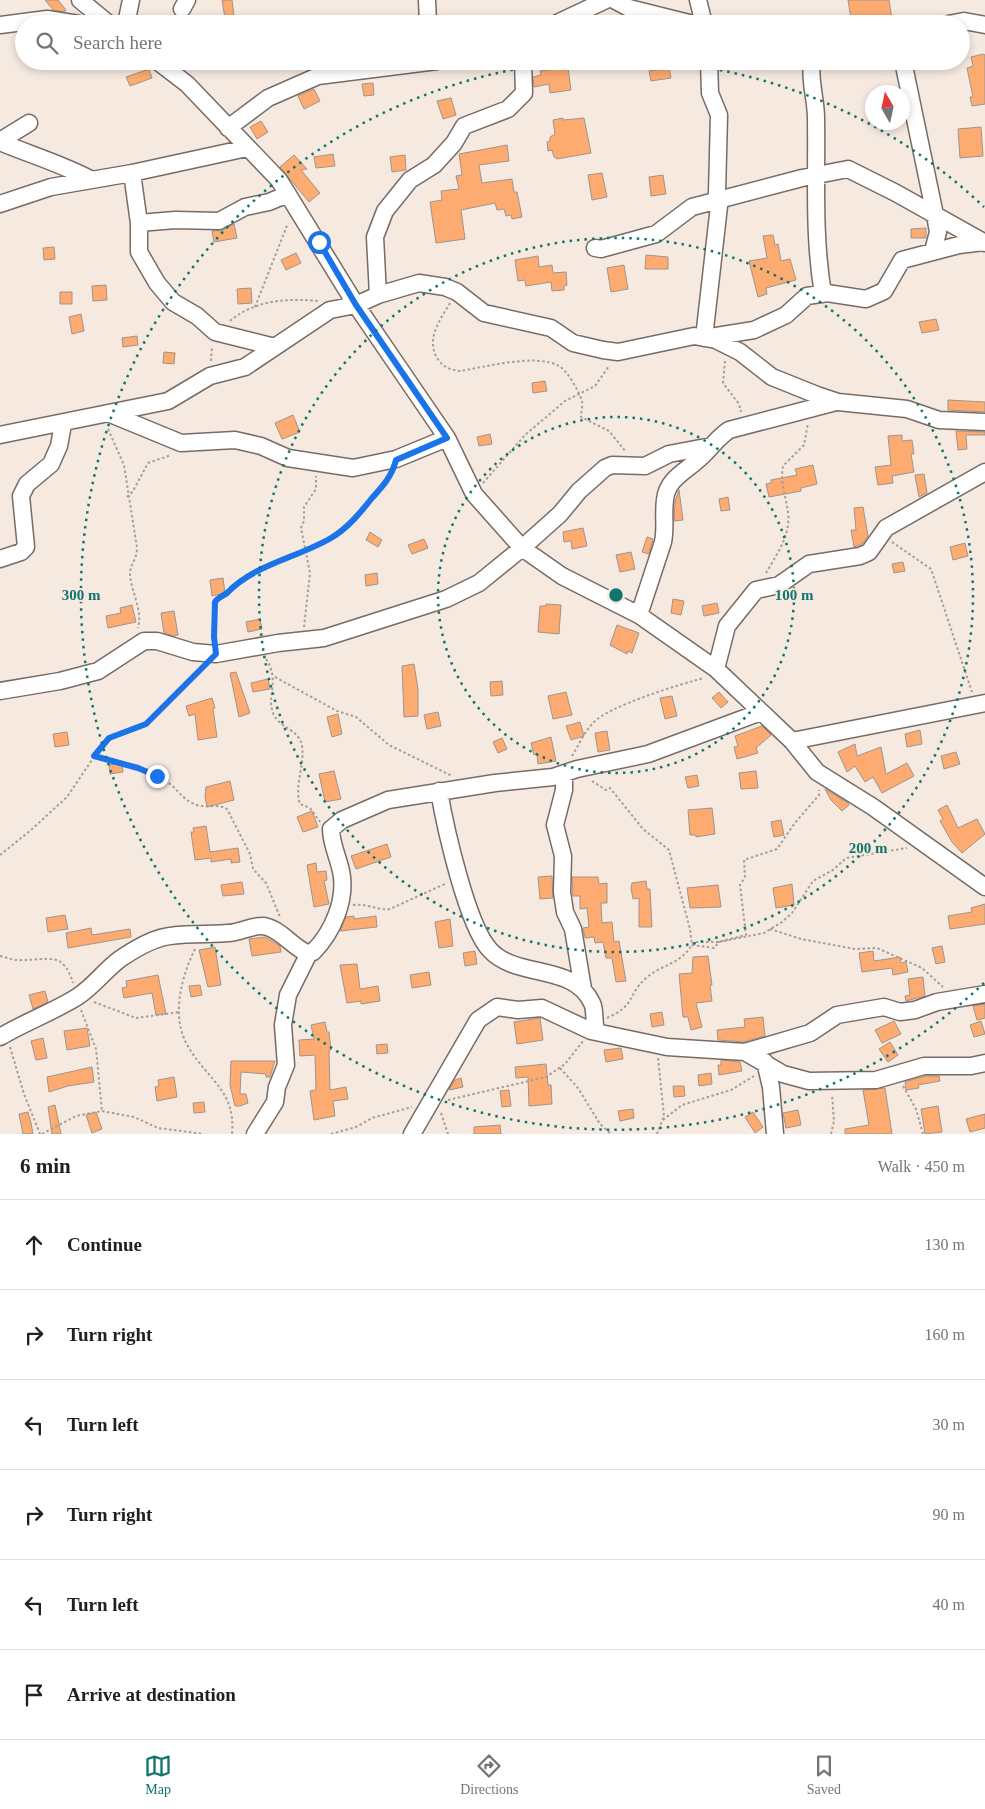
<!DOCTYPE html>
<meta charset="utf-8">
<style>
:root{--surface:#fff;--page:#f6f6f6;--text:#202124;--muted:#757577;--line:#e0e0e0;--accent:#0f766e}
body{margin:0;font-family:Georgia,serif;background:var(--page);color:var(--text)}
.compass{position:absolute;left:865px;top:85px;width:45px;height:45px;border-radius:50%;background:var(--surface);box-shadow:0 2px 8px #0003;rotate:351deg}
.stop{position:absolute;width:15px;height:15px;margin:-11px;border:4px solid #1a73e8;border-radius:50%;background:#fff}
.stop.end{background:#1a73e8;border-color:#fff;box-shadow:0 1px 5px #0008}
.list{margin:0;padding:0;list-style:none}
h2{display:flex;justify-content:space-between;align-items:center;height:65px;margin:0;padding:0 20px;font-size:21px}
h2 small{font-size:16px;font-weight:400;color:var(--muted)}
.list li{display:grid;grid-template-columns:32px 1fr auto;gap:15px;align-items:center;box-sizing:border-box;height:90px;padding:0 20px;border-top:1px solid var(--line)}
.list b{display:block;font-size:19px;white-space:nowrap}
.list em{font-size:16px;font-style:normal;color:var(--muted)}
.icon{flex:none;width:28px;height:28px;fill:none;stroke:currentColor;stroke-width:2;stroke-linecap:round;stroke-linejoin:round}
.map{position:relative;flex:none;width:985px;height:1134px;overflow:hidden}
.search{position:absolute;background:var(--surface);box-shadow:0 2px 8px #0003;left:15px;right:15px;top:15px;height:55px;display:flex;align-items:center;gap:12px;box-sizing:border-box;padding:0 18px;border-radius:28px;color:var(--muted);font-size:19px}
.sheet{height:605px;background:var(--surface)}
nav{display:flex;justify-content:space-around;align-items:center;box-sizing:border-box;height:70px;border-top:1px solid var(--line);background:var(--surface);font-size:14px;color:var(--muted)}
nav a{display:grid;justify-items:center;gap:2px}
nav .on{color:var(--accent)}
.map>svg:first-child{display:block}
.building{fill:#fdab71;stroke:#a0948c}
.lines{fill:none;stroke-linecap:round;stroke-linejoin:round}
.minor-casing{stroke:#776b64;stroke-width:19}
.path{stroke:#a79d97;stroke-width:2;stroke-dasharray:2.5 2.5;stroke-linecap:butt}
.minor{stroke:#fff;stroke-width:16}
.route{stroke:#1a73e8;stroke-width:6}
.ring{fill:none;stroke:#0f766e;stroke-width:2.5;stroke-dasharray:2.5 5}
.centre{fill:#0f766e;stroke:#f6e9e0;stroke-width:2.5}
.ring-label{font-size:15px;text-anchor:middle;font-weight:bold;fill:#0f766e;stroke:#f6e9e0;stroke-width:4;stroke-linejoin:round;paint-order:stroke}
</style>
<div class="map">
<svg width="985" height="1134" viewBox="0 0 985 1134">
<rect width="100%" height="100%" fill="#f6e9e0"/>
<!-- building -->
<path class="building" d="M45,0H58L66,10L64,12L53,10Z
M222,0H232L235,24H226Z
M848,0H889L892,19L882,20V17L857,21L856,18L851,19Z
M983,54L985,55V104L972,106L970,97H973L967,68L973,66L971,57Z
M568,67L571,90L550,93L549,84L534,87L533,77L541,75L540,71Z
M669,68L671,78L651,81L649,71Z
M149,69L152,78L130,86L126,77Z
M373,83L374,95L364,96L362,84Z
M314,89L320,101L304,109L298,96Z
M451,98L456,115L443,119L437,101Z
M563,118V120L584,118L591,153L557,159L554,157L552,150L548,151L547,142L550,141V137L555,134L553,120Z
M261,121L268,132L257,139L250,127Z
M981,127L983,156L960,158L958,129Z
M507,145L509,161L479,165L482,183L512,179L514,192H517L522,217L512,219L511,215L506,216L504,209L497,210L495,203L461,210L465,239L436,243L430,202L442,200L441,191L459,189L456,176L462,175L459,154Z
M333,154L335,166L316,168L314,157Z
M294,155L307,169L301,170L320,193L309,202L280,167Z
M405,155L406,170L392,172L390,157Z
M602,173L607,197L592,200L588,175Z
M663,175L666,194L651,196L649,177Z
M234,224L237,238L214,242L212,231L223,230Z
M926,228V238H911V229Z
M773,235L775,245L778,244L781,261L790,259L796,280L766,288L767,294L758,297L749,261L767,258L763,236Z
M54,247L55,259L44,260L43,248Z
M296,253L301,263L286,270L281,260Z
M646,255L668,257V269H645Z
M538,256L539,267L552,265L553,273L566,272L567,285L564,286V290L552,291L551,282L526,286L525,280L518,281L515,260Z
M624,265L628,289L611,292L607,268Z
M106,285L107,300L93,301L92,286Z
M251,288L252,303L238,304L237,289Z
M60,292H72V304H60Z
M81,314L84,331L72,334L69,317Z
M936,319L939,330L922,333L919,322Z
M137,336L138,345L123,347L122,338Z
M164,352L175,353L174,364L163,363Z
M545,381L547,391L533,393L532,383Z
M948,400L985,402V412L948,410Z
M293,415L300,432L282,439L275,423Z
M956,431L985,432V435H966L967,449L958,450Z
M490,434L492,444L479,446L477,437Z
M902,435V441L912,440L914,454H911L914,472L892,476L893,483L878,485L875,467L891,465L888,436Z
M813,465L817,484L801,488V491L769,497L766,484L771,483V480L797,475L795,469Z
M924,474L927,493L919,497L915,475Z
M679,490L683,520L674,521L675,502Z
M728,497L730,510L721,511L719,499Z
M863,507L868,536L862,544L854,547L851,530H856L854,508Z
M583,528L587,546L572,549L571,541L564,542L563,532Z
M370,532L382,540L378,547L366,540Z
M647,537L653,539L649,554L642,552Z
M424,539L428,548L412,554L408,545Z
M965,543L968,556L953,560L950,547Z
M631,552L635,569L620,572L616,555Z
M903,562L905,571L894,573L892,564Z
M377,573L378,584L366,586L365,575Z
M223,578L225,593L212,596L210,580Z
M673,599L684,601L681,615L671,613Z
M717,603L719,613L704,616L702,606Z
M546,604L561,605L559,634L538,632L540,606H546Z
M132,605L136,622L108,628L106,616L121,613L120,608Z
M174,611L178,635L174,636L164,633L161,613Z
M260,619L262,629L248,632L246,622Z
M617,625L639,633L632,653L628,651L627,654L610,645Z
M414,664L418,689V716L404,717L402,666Z
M236,672L250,713L239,717L230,673Z
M268,679L270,689L253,692L251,683Z
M502,681L503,695L491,696L490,682Z
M566,692L572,715L553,719L548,696Z
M719,692L728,702L721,708L712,698Z
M672,696L677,716L665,719L660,698Z
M212,698L215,708L213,709L217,737L198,740L195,714L189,716L186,706Z
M438,712L441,726L427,729L424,715Z
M338,714L342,734L332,737L327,717Z
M580,722L584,736L571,740L566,726Z
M762,726L771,735L756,748L758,753L737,759L734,747L738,746L735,736Z
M920,730L922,744L907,747L905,734Z
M607,731L610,750L598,752L595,733Z
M67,732L69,745L55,747L53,734Z
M551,737L556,761L538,764L537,754L534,755L531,743Z
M502,738L507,749L498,753L493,742Z
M855,744L857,756L881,747L886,774L907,763L914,776L882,793L873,777L865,782L855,766L847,772L838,752Z
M956,752L960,764L944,769L941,756Z
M122,763L123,772L110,774L109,765Z
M334,771L341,799L325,802L319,774Z
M756,771L758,788L741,789L739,773Z
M697,775L699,786L688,788L685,777Z
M230,781L234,800L207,807L205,797L206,787Z
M825,789L848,803L849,805L842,811L831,800Z
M947,805L958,828L977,819L985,834L962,853L952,842L940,821L943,819L938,810Z
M712,808L715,834L696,837V835H690L688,810Z
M312,811L318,827L303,832L297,817Z
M781,820L784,835L774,837L771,822Z
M206,826L210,852L238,848L240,862L231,863V859L211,862V858L195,860L191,832H194L193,828Z
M387,844L391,857L356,869L351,856Z
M316,863L317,872L326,871L327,880L324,881L329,904L314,907L307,865Z
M552,876L553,898L540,899L538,877Z
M572,877H598L599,884L607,883V903H601L602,923L612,922L614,942L619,941L626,981L616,982L612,958H606L603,942L595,943L594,937L585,938L583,928L589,927L587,908L580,909V896H573Z
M646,881L647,889H650L652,927H639V898L633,899L631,888L632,883Z
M242,882L244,894L223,896L221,885Z
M792,884L794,905L776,908L773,888Z
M718,885L721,907L690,908L687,888Z
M985,904V924L950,929L948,916L972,912L971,908Z
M65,915L68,929L48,932L46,918Z
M354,916V919L376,916L377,927L340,931L346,917Z
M450,919L453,946L439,948L435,922Z
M91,928L92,935L130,929L131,937L68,948L66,933Z
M265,937L280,946L281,952L252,956L249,939Z
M942,946L945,962L936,964L932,948Z
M215,947L221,985L208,987L199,950Z
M475,951L477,964L465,966L463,953Z
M873,951L874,961L900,957L901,963L906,962L908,972L893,975L892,968L862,972L859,953Z
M708,956L712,985H710L712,1001L696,1003L702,1027L691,1030L688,1017H683L679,974L692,973L693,957Z
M357,964L360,989L378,986L380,1001L361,1004V1001L347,1003L340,965Z
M429,972L431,985L412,988L410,975Z
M158,975L166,1014L156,1015L152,993L124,998L122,988L127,987L126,981Z
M923,977L925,996L906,1001L905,996L910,995L908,979Z
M200,985L202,995L191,997L189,986Z
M45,991L48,1002L33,1009L29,995Z
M985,1004V1018L977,1020L973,1006Z
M662,1012L664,1025L652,1027L650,1014Z
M763,1017L765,1036L744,1042L718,1040L717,1030L745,1027L744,1019Z
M540,1018L543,1040L517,1044L514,1022Z
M894,1021L901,1034L882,1043L875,1030Z
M981,1021L985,1034L974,1037L970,1025Z
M325,1022L327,1032H329L331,1050H329L330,1090L346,1087L348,1099L333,1101L335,1116L314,1120L310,1091L316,1090L315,1055L300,1056L299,1040L314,1039L311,1025Z
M87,1028L90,1046L67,1050L64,1031Z
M43,1038L47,1058L36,1060L31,1041Z
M890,1042L898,1055L888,1062L879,1049Z
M387,1044L388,1053L377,1054L376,1045Z
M621,1048L623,1059L606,1062L604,1050Z
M721,1060L740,1062L742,1071L719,1075L718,1065H721Z
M231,1061H275L270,1077H266V1074L241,1072L240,1094H246L248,1103L240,1106H235L230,1085Z
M546,1064L548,1085H551L552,1104L529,1106L528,1077L516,1078L515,1067Z
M92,1067L94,1082L68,1086L49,1092L47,1077Z
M711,1073L712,1084L699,1086L698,1075Z
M925,1076H939L940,1081L918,1085L919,1088L906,1090L905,1082Z
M174,1077L177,1097L157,1101L155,1087L159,1086L158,1080Z
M461,1078L463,1087L449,1090L455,1080Z
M673,1086H684L685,1096L674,1097Z
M885,1088L892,1134H845V1129L869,1125L863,1090Z
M509,1090L511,1106L502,1107L500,1091Z
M204,1102L205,1112L194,1113L193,1103Z
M55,1105L61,1134H52L48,1107Z
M938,1106L942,1132L925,1134L921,1109Z
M633,1109L634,1118L620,1121L618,1111Z
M798,1110L801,1125L786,1128L783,1113Z
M28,1112L31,1123L33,1134H23L19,1114Z
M96,1112L102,1129L92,1133L86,1115Z
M753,1112L763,1127L755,1133L745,1117Z
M985,1114V1128L970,1132L966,1119Z
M500,1125L501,1134H474V1127Z"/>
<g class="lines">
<defs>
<path id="minor" d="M80,0L109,24
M427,0L428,24
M614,0L629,8L693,24
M698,0L704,24
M182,9L187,0
M126,24L131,0
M555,24L606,0
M948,24L964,21L985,25
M0,25L47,19L79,24
M157,61L187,84L279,180L356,305L447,438L474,494L522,548L562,576L639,615L716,669L792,741L817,772L873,807L985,887
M709,61L710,93L719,115L717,193L719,206L704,338L754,330L786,315L807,296L827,293L866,299L884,291L902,260L959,245L985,242
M812,61C809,80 816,99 816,118C817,178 813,234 823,294
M903,61L935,215L938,232L933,251
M228,128L268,98L318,76L437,61
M0,141L29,123
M0,142C31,155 62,164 92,180
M132,173L139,223V252L157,283L173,302L197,316L215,332L275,347
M0,204L51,187L132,173L247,148
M139,223L175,220L219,221L245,207L269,202L288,194
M595,248L601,249L656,234L692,207L802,178L848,169L896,193L985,243
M378,295L375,237L385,211L410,180L434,165L454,143L464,126L508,109L524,93L523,61
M108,413L181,443L235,440L261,446L288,458L353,468L396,459L447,438
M0,435L168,401L210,376L245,367L330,310L356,305L378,295L419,283L445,287L457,292L484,313L551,328L573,343L603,350L618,352L694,336L716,340L740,352L772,377L817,395L838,402L907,409L939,420L985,422
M0,559L21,552L26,547L21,496L27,484L51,464L59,446L63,424
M639,615L663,542C666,528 663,514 665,500C667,478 687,471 701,457C711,448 717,438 729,430L836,402
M716,669L727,626L756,590L779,585L809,564L860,556L869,552L886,528L985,472
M0,691L60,681L98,671L144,641H157L193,652L216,654L278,643L324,638L446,599L479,583L522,548L560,514L579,491L605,468L612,465L645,466L669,454L711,446
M792,741L985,703
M564,774V790L555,825L563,856L562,892L565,912L573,929L583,989
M439,791C445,826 467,926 490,950C516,979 574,963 592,1003C595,1009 594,1018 595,1025
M0,1037C25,1022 53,1012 77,997C93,987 105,970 120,959C167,927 176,937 228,933C239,933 250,926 261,926C280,925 300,958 313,952C333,932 347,899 341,871C338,857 331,843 331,829L342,820L388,800L495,783L553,777L577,769L648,754L761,712
M745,1052L810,1033L837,1015L884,1007L900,1012L915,1010L937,1002L985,994
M765,1062L771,1087L775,1134
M255,1134L275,1102L277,1087L286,1065L283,1025L288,995L309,953
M412,1134L478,1020L497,1007L518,1010L542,1008L591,1031L667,1047L745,1052L783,1074L809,1081L876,1080L924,1066H971L985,1063"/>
</defs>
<!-- minor casing -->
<use href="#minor" class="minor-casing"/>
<!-- path -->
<path class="path" d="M450,303C440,320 426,338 437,358C443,367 450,370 460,371C486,367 536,353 559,366C568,371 579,392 582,401C583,406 581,412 581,417L609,431L626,452
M255,307L288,223
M230,321C255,300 287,298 318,301
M211,361L212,346
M725,361L723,383L739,404L741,412
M108,429L124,465L137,548C137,560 130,564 130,574C131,592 143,610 138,628
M483,483L525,435L565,401L595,386L609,366
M127,497L133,491L148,463L171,455
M892,542L931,569L972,692
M766,573C777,554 791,535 788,512C786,497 780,482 783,466L804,445L808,423
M304,627L310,573L301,528L304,521V507L316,489V476
M214,639L216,623L213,606L218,598L255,572L312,548L334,537L361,512L391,475
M266,659C281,682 265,697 274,715C280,728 300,730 302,746C305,766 294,785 300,804L310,808L320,822
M275,677L337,711L356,717L389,745L452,776
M94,756C118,763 146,767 167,782C177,788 182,799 194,804C205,809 218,803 227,809L250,854L253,869L266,883L280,917
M572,756C579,745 584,732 593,723C608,706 681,684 704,678
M592,781L606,790L610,788L643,829L669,850L690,929L692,945L714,948L719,942L764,933L782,922L792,913L813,881L833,870L846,858L907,848
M0,855L31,830L67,797L104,742L146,724L202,668
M353,905C367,903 378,911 390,909L447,883
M770,929L801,939L855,949L877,948L922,968L943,987
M195,949C181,978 170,1018 189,1048C208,1080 236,1091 232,1134
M0,956C8,958 16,961 23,960C50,960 63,951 73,983
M94,1002L136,1018L180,1012
M81,1010L96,1049L102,1111
M607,1018C636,1005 627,996 645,979C662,963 679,967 694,942H718L746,935L740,885L745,877L744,860L777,849L794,824L819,795V790
M10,1047L24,1094L40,1134
M560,1068L578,1088L600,1124L611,1134
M903,1086L916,1109L923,1134
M448,1100L546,1077L565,1064L583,1041
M441,1113L448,1134
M663,1120L682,1105L731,1090L754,1076
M42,1134L76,1116L102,1111L134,1117L158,1128L204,1134
M331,1134L356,1127L372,1118L412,1107
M657,1134L664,1116L658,1058
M831,1134L834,1121L832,1095"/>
<!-- minor -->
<use href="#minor" class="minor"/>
</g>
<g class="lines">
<!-- route -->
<path class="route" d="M157,776L138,768L94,756L109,738L146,724L216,654L214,637L215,602C218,597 223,596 227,593C255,564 297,558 331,538C348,528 360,513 372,498C383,486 392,476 396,460L447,438L356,305L319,242"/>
</g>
<!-- distance rings -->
<g class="ring">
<circle cx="616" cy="595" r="178"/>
<circle cx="616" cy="595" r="357"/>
<path d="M984 983A535 535 0 1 1 579 61M653 61A535 535 0 0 1 984 207"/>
</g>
<circle cx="616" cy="595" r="8" class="centre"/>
<g class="ring-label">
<text x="794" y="600">100 m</text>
<text x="81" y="600">300 m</text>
<text x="868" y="853">200 m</text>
</g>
</svg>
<svg class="compass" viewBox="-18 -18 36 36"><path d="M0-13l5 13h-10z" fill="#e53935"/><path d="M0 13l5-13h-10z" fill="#757577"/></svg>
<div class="stop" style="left:319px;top:242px"></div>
<div class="stop end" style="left:157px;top:776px"></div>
<div class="search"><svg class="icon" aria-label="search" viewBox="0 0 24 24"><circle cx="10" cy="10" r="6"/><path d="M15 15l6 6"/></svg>Search here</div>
</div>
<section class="sheet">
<h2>6 min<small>Walk · 450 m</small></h2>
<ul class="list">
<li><svg class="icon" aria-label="ahead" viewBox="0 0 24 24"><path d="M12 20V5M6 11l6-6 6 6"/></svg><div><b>Continue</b></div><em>130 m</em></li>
<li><svg class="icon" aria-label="right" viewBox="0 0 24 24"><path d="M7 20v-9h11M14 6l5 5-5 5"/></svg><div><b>Turn right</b></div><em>160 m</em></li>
<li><svg class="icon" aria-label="left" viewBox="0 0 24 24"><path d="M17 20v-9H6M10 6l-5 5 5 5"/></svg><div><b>Turn left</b></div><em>30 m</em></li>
<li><svg class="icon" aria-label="right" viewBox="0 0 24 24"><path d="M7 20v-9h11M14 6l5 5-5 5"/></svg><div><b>Turn right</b></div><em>90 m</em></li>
<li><svg class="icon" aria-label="left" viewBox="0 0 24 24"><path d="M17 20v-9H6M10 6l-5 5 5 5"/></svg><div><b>Turn left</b></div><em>40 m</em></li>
<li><svg class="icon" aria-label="arrive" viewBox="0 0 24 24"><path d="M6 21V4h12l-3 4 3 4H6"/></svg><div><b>Arrive at destination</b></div></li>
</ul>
</section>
<nav>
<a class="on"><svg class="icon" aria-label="map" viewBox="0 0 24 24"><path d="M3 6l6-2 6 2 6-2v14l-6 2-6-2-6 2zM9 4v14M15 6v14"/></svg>Map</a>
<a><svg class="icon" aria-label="directions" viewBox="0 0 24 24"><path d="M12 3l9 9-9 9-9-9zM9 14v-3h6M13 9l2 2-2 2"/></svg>Directions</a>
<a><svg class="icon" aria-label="saved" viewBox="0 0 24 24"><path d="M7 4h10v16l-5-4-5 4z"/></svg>Saved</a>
</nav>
